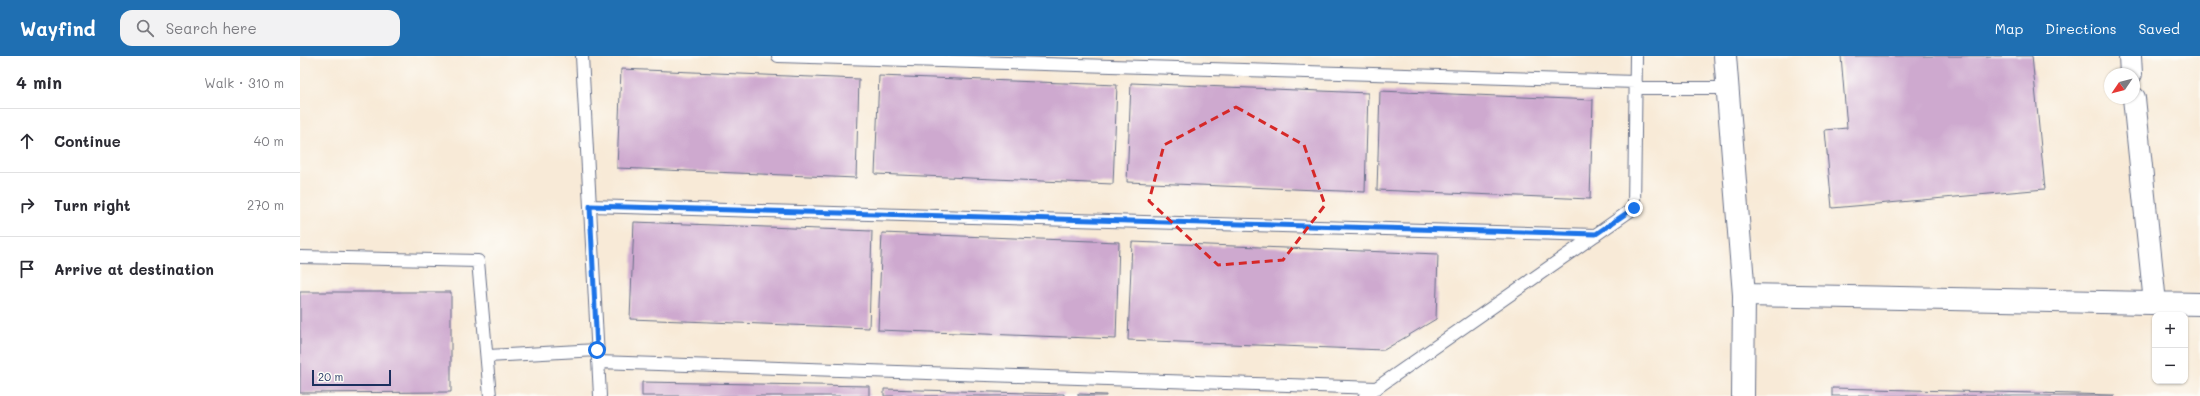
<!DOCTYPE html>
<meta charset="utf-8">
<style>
:root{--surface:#fff;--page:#f2f2f3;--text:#2b2b33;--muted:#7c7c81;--line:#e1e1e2;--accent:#1f6fb2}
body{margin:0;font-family:Mali,sans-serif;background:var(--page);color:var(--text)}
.controls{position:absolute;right:12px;bottom:12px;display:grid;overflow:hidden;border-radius:8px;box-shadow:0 1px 3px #0004}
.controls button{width:36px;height:36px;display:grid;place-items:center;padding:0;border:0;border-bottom:1px solid var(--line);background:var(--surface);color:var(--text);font:20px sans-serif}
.compass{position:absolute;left:1804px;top:12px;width:36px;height:36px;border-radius:50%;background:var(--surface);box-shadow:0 1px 3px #0004;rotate:235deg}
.scale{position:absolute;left:12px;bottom:10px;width:79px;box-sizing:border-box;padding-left:4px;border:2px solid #1b2f5e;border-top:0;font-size:11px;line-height:14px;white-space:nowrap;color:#1b2f5e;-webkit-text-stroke:3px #fdfcf7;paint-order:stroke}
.stop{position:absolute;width:12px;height:12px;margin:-9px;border:3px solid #1a73e8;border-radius:50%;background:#fff}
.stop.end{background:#1a73e8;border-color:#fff;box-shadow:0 1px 4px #0008}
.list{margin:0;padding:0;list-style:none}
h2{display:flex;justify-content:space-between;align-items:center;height:52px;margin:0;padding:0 16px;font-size:17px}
h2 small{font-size:13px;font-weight:400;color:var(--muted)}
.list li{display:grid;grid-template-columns:26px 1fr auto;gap:12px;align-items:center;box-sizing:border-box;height:64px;padding:0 16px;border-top:1px solid var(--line)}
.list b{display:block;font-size:15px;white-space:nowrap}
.list em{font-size:13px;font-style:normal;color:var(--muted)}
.icon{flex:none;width:22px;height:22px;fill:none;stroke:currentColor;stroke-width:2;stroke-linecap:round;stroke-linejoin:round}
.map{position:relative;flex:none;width:1900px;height:340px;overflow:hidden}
header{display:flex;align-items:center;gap:24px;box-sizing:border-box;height:56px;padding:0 20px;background:var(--accent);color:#fff}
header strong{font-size:19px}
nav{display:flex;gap:22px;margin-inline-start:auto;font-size:14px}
.search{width:280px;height:36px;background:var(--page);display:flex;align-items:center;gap:10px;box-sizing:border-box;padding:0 14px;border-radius:12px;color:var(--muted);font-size:15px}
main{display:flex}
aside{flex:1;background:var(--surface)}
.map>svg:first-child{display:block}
.building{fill:#cea9cf}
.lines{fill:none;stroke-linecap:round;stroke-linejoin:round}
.lane-casing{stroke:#687088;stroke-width:14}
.street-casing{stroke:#687088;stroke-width:24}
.lane{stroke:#fff;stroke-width:12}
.street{stroke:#fff;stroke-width:22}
.route{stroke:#1a73e8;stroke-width:5}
.marked{fill:none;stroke:#d62828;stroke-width:3;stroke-dasharray:8 5;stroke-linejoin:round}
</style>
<header>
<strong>Wayfind</strong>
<div class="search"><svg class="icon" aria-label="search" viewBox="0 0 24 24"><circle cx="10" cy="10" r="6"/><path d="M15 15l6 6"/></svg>Search here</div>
<nav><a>Map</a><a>Directions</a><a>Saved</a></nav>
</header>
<main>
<aside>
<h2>4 min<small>Walk · 310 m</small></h2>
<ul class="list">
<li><svg class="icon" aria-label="ahead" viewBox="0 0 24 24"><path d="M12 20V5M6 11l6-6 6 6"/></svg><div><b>Continue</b></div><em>40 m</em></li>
<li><svg class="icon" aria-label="right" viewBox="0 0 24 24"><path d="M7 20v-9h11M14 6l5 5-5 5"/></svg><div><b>Turn right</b></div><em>270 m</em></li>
<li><svg class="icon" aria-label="arrive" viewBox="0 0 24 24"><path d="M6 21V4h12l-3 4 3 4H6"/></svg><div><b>Arrive at destination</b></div></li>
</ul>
</aside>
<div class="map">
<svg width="1900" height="340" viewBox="0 0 1900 340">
<rect width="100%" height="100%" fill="#fdfcf7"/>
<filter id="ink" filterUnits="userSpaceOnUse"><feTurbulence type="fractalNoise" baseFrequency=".025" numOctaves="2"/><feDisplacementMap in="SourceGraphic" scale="8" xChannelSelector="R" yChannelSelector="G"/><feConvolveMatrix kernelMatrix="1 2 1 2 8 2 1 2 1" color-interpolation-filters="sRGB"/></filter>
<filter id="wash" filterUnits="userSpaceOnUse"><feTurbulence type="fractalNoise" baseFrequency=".012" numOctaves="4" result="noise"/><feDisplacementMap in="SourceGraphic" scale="16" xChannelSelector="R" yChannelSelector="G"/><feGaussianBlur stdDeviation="0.9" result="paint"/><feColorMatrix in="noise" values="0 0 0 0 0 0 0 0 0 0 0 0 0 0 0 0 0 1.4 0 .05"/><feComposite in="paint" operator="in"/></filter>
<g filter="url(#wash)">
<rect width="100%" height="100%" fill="#f8ead7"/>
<g id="blocks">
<!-- building -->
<path class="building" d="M1541,0H1732L1745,133L1532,152L1525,74L1547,72Z
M321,13L559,23L556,122L317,112Z
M579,20L817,29L813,128L575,118Z
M831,27L1068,37L1065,136L827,126Z
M1080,35L1293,44L1290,143L1077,134Z
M334,166L572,175L569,272L330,263Z
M582,177L819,186L816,283L578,274Z
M832,186L1138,198L1136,263L1084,294L828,284Z
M0,236H151V336L0,337Z
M342,326L569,330V340H342Z
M1532,332L1814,339V340H1532Z
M584,333L764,338V340H584Z
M778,338L806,339V340H778Z"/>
</g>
</g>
<g filter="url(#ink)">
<use href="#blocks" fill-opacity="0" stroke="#687088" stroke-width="1"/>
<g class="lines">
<defs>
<path id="lane" d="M282,0L300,340
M478,0L1336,26
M1336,32H1427
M290,150L1296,179
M0,201L178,205L190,340
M188,300L297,294
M298,306L1077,332
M1065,340L1334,152L1336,0"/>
<path id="street" d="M1425,0L1444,239L1443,340
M1830,0L1831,18
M1834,42L1855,247
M1444,239L1900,248"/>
</defs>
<!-- lane casing -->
<use href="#lane" class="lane-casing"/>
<!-- street casing -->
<use href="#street" class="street-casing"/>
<!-- lane -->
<use href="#lane" class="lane"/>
<!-- street -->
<use href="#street" class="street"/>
</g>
</g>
<g class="lines" filter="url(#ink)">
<!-- route -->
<path class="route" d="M297,294L290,150L1296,178L1334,152"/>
</g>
<!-- marked area -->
<path class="marked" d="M936,51L1004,89L1025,149L983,204L918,209L849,145L864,89Z"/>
</svg>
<div class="controls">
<button>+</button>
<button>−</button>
</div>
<svg class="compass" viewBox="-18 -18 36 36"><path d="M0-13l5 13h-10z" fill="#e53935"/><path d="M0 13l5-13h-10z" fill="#7c7c81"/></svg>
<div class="scale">20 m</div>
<div class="stop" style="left:297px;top:294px"></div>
<div class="stop end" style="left:1334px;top:152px"></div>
</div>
</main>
